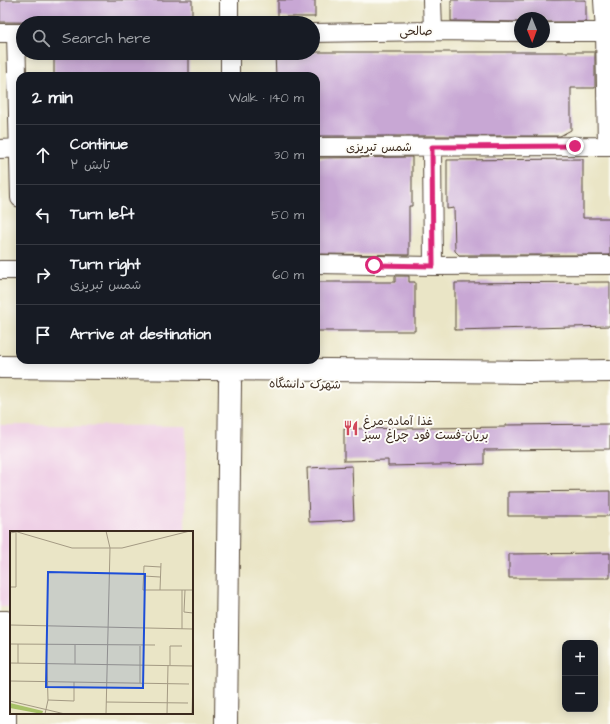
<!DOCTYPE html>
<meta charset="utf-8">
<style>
:root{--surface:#171b24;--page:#20242c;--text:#f1f3f6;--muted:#9ea1a6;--line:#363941}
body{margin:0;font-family:"Architects Daughter","Playpen Sans Arabic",sans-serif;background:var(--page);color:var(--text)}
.controls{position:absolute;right:12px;bottom:12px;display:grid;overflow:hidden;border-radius:8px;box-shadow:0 2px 10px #0003}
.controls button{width:36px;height:36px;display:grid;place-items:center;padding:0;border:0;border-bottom:1px solid var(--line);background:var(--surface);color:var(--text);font:20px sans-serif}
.compass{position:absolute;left:514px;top:12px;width:36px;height:36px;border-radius:50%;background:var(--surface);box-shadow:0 2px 10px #0003;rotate:179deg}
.stop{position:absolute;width:12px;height:12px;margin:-9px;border:3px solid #db2777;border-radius:50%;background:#fff}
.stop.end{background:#db2777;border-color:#fff;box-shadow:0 1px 4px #0008}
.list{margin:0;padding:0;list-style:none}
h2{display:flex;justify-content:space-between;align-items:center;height:52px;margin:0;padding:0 16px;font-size:17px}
h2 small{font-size:13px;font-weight:400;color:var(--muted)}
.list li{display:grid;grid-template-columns:26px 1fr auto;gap:12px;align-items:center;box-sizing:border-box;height:60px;padding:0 16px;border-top:1px solid var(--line)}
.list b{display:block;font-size:15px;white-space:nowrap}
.list p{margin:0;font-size:13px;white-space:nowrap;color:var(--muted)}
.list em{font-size:13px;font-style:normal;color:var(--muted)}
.icon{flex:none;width:22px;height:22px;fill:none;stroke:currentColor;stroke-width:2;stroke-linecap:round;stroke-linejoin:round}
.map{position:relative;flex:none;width:610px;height:724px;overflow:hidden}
.search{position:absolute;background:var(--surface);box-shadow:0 2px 10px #0003;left:16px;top:16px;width:304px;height:44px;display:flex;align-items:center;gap:10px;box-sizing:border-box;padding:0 14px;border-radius:22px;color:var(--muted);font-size:15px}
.panel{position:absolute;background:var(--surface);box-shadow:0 2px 10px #0003;left:16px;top:72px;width:304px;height:292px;border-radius:12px}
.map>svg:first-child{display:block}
.built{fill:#efd0e6}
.building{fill:#c8a7d4}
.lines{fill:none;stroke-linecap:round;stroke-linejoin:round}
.street-casing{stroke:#554637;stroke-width:20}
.secondary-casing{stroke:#554637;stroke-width:24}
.primary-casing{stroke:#554637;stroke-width:24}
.street{stroke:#fff;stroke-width:18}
.secondary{stroke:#fff;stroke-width:22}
.primary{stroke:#fff;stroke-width:22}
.route{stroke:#db2777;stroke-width:5}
.labels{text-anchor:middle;stroke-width:4;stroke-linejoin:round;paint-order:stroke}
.street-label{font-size:12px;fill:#3b2a1e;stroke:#fdfcf7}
.poi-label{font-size:12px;fill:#3b2a1e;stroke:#fdfcf7;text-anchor:start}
.inset-road{fill:none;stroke:#a49a83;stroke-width:1}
.view{fill:#1d4ed8;fill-opacity:0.15;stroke:#1d4ed8;stroke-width:2}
.inset-edge{fill:none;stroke:#3b2a1e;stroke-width:2}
</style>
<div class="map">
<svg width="610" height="724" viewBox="0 0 610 724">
<rect width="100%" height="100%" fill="#fdfcf7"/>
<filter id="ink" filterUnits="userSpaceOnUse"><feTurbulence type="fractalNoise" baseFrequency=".025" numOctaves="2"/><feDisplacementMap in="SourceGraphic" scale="8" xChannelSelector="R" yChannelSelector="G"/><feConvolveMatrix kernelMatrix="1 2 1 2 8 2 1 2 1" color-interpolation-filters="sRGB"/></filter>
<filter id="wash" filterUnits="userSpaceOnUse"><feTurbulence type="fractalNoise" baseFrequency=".012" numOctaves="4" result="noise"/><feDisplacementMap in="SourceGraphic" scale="16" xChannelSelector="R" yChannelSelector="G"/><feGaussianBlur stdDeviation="0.9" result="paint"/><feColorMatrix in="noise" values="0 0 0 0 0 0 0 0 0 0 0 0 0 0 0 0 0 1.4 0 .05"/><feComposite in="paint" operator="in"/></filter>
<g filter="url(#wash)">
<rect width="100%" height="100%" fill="#eae5c6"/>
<!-- built -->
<path class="built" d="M0,425L186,426L185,532H11V607H0Z"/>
<g id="blocks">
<!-- building -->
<path class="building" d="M0,0H192V23L0,22Z
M278,0H315V17H278Z
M451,0H586V22H544V18H520V22L451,21Z
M313,52H595V88H571V130L560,136H316V76H276L275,53H313Z
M54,53H189V76H54Z
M412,157V206H409V255L316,254V158Z
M583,159V218H610V255H459L455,251L454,208L447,209V160Z
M395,276H409V282H415V331H316V282H395Z
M610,282V326L455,330V283Z
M610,424V449L484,450V464L388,466V460L344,461V429L506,427V425Z
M352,466L354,520L309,522L307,468Z
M610,491V516H508V492Z
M610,553V578H509V554Z"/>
</g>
</g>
<g filter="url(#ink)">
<use href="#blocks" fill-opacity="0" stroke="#554637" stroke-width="1"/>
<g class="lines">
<defs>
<path id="street" d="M229,0V23
M432,0L433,31
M603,0L605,32L607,146
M544,32H610
M0,33H23
M16,33L20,198
M313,33L433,31L520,32
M230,53V76
M316,147L610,146
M432,147L433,266
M0,149L20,148
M316,264L433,266L610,265
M0,270H20
M0,620H7V724"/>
<path id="secondary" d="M226,724L230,383"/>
<path id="primary" d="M0,367L529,372L610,371"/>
</defs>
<!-- street casing -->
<use href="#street" class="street-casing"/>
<!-- secondary casing -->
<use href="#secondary" class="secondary-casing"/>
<!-- primary casing -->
<use href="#primary" class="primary-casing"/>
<!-- street -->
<use href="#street" class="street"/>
<!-- secondary -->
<use href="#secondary" class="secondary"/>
<!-- primary -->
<use href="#primary" class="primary"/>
</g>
</g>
<g class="lines" filter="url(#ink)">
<!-- route -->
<path class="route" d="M374,265L433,266L432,147L575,146"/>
</g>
<!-- icons -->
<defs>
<symbol id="restaurant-bare" viewBox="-9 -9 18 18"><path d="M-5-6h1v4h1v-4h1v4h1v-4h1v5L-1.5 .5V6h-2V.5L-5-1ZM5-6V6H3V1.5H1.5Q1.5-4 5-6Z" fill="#d1495b" stroke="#fdfcf7" stroke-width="2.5" paint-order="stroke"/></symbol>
</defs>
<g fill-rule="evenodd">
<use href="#restaurant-bare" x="340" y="417" width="22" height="22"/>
</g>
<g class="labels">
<!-- street labels -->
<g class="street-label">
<text transform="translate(416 31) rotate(-1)" y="4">صالحی</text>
<text x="379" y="151">شمس تبریزی</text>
<text transform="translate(305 384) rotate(1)" y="4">شهرک دانشگاه</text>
</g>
<!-- poi labels -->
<g class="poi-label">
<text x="363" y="425">غذا آماده-مرغ<tspan x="363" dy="14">بریان-فست فود چراغ سبز</tspan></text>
</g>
</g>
<!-- overview -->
<g transform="translate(10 531)">
<rect width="183" height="183" fill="#eae5c6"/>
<path d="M0,172L33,180L32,183L0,177Z" fill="#a7c167"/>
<path class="inset-road" d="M4,0L62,17H112L180,0M0,2L6,1V56H0M151,36L134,35L133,59H175M134,45L150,46M150,59L151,32M172,59V98M183,59H175L174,81L183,82M0,94L183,98M0,113L145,114M130,115V152M0,132L183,135M8,132V113M65,133V114M160,134V115H172M0,150L179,153M38,169L64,170V151M0,170L55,183M96,171L178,172M35,183L38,169L37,133M96,183L100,17L96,0M157,183L158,134M182,183L183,147"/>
<path class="view" d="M38,41L135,43L133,157L36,156Z"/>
<rect width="183" height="183" class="inset-edge"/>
</g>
</svg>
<div class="controls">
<button>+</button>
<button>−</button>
</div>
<svg class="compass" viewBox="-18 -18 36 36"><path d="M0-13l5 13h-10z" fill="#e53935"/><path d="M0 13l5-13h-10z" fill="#9ea1a6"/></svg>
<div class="stop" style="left:374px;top:265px"></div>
<div class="stop end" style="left:575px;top:146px"></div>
<div class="search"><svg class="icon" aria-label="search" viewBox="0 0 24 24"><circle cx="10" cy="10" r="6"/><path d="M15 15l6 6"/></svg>Search here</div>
<section class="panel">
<h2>2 min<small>Walk · 140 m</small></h2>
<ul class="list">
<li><svg class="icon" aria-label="ahead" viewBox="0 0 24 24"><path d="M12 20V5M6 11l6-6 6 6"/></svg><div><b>Continue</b><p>تابش ۲</p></div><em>30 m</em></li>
<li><svg class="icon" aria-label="left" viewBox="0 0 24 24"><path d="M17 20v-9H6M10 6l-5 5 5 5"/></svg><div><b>Turn left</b></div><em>50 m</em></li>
<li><svg class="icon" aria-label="right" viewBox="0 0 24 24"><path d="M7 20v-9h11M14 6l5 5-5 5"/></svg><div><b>Turn right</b><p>شمس تبریزی</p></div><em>60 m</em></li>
<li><svg class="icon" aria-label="arrive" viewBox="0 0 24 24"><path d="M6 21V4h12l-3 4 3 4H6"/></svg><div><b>Arrive at destination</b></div></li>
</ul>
</section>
</div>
